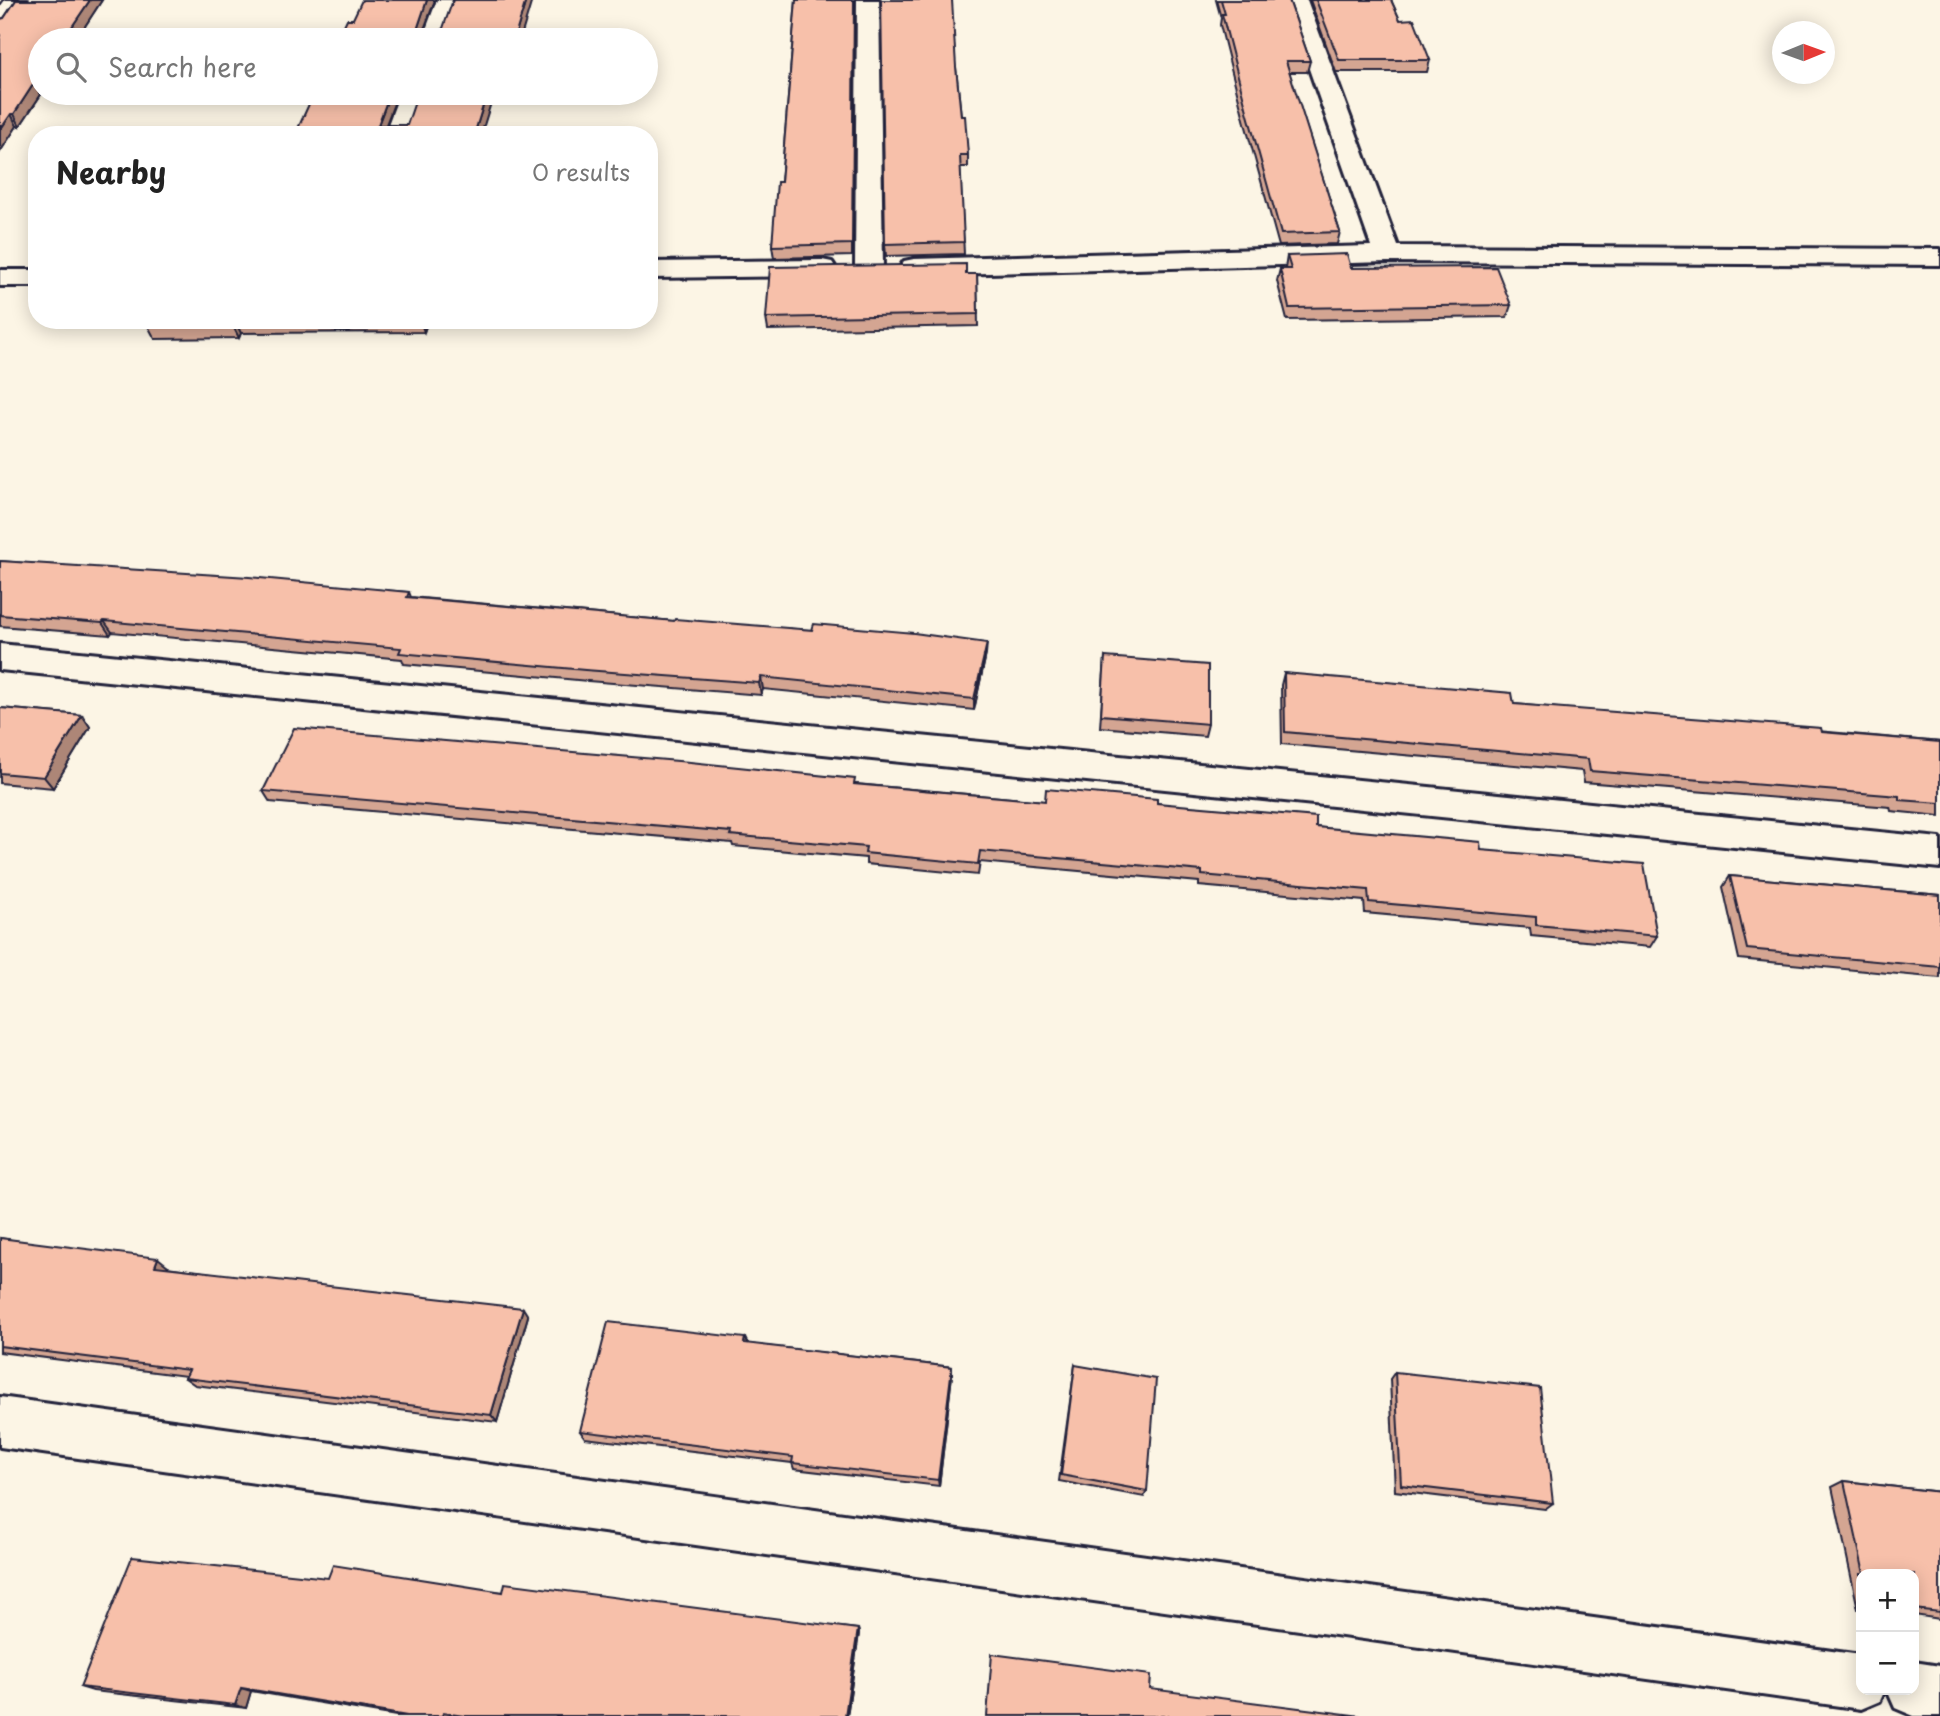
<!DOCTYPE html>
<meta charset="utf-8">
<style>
:root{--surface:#fff;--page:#f2f2f2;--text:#222;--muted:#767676;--line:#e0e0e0}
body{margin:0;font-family:"Playpen Sans",sans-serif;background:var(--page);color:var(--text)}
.controls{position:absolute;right:21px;bottom:21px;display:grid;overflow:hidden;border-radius:14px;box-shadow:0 4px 18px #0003}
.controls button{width:63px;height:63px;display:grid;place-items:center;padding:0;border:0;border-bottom:2px solid var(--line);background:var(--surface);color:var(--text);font:35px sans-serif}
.compass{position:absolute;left:1772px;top:21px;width:63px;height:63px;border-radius:50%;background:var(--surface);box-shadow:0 4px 18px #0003;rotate:89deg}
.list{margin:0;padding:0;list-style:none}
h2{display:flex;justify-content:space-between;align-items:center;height:91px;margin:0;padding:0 28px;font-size:30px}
h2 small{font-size:23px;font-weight:400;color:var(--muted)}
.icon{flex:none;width:38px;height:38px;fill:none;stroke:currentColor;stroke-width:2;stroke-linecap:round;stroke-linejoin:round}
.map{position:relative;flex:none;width:1940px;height:1716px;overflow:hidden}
.search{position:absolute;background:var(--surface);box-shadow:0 4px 18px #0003;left:28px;top:28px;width:630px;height:77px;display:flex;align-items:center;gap:18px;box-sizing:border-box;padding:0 24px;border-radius:38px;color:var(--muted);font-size:26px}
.panel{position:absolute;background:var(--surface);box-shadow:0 4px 18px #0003;left:28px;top:126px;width:630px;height:203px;border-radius:28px}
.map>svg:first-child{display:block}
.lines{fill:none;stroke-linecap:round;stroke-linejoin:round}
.minor-casing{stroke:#22223b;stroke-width:6}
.minor{fill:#fcf5e5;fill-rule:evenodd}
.wall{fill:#d4a592;stroke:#22223b;stroke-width:2}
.shaded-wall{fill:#ad8677;stroke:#22223b;stroke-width:2}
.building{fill:#f7c0aa;stroke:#22223b;stroke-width:2}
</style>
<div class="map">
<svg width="1940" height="1716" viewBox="0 0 1940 1716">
<rect width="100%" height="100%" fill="#fcf5e5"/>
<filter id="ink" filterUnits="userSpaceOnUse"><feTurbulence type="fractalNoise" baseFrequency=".0143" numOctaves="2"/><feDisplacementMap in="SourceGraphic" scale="14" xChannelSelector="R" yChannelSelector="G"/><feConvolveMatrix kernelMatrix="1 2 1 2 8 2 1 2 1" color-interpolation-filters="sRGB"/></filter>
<g filter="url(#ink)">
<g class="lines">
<defs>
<path id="minor" d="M5,0H27L8,28L0,30V7Z
M437,0H459L444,40H422Z
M857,0H879L883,267L879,273L869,275L859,273L855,267Z
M1285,0H1307L1398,246L1940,249V265L1387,262L914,275L904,273L900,267L904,261L914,259L1371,246Z
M400,93H424L409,135H384Z
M822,260L832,262L836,268L832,274L822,276L649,278V262Z
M0,270H37V286H0Z
M0,644L1940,838V868L0,670Z
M0,1397L1861,1655V1690H1885L1880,1701L1861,1709L0,1447Z
M1914,1662L1940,1666V1716H1914L1895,1708L1887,1690H1914Z"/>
</defs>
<!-- minor casing -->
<use href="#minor" class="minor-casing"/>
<!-- minor -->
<use href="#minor" class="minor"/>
</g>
<!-- wall -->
<path class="wall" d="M16,0H102L76,40H40V93H42L20,126H17L0,152V19L4,18Z
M796,0H855L852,256L774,258L772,246L781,182Z
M1216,0H1289L1310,61L1307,72H1289L1340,232L1337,244L1279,246L1245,123L1220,25L1221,18Z
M1310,0H1391L1400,20L1430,60L1427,72H1336Z
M956,67L961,116L968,155V167H960L964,254L886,256L885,244Z
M1287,256L1351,268L1511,305L1507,317L1287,320L1277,281L1280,269H1285Z
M966,274H977L978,326L768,330L766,318Z
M152,320H428L424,332L241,333L239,338L155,339L148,326Z
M0,561L409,592L411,597L674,621L812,630L986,654L974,710L763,689L761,695L588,681L404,664L402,659L112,632L110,635L0,626Z
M1105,657L1208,724L1205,736L1100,727Z
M1284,673L1514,704L1940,742V816L1891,811L1890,807L1584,782L1582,771L1282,744L1281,685Z
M0,708L82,715L90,727L53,788L0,783Z
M856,784L1045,801L1157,803L1316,827L1481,850L1657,936L1650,947L1531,936L1530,928L1365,913L1364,901L1199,886V882L980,862L978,875L866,864V858L733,846L732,843L270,802L263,791Z
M1730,876L1940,895V978L1739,959L1723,887Z
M0,1238L168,1266L167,1267L528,1316L497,1422L195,1385L185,1378L186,1376L0,1352Z
M745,1338L748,1344L952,1367V1375L939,1486L794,1469L792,1463L585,1438L580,1431Z
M1075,1365L1147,1491L1144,1497L1059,1481Z
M1395,1372L1553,1503L1545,1509L1395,1491L1390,1379Z
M1844,1481L1940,1492V1619L1914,1615V1574H1861V1609H1858L1832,1487Z
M328,1578L503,1592L858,1629L859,1633L847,1716H396L251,1691L246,1708L93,1691L80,1687Z"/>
<!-- shaded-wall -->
<path class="shaded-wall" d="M90,0H102L76,40H63Z
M427,0H435L420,40L417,30Z
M526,0H532L520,40H514Z
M854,0H855L852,256V244Z
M40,74V93H42L20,126L14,114Z
M390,93H398L382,135L378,125Z
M487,93H494L481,135H474Z
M11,114L17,126L0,152V130Z
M420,320H428L424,332Z
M235,321L241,333L239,338L233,326Z
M104,621L112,632L110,635L102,623Z
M987,643L986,654L974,710V699Z
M761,677L763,689L761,695L759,683Z
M82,715L90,727L53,788L44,777Z
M158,1258L168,1266L164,1274L155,1266Z
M523,1308L528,1316L497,1422L491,1415Z
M952,1367V1375L939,1486L938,1480Z
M858,1629L859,1633L847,1716H845Z
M241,1688L251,1691L246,1708L235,1705Z"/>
<!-- building -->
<path class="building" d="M16,0H90L63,40H40V74L14,114H11L0,130V19L4,18Z
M362,0H427L417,30L442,31L453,0H526L514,40H337L347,19H353Z
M796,0H854L852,244L772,246L777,182H781Z
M881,0H952L956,67L961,116H965L968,155H960L964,242L885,244Z
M1221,0H1289L1310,61H1286L1340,232L1281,234L1247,111L1222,14H1225Z
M1316,0H1391L1400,20L1414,19L1430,60H1339Z
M314,93H390L378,125H407L418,93H487L474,135H295Z
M1347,254L1351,268L1496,267L1511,305L1289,308L1280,269H1291L1287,256Z
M966,264V274H977L978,314L766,318L770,267Z
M152,320H367L235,321L233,326H148Z
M0,561L249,577L409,592L407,597L674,621L675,619L812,630L814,624L914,633L987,643L974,699L761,677L759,683L585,670L399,653L401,648L104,621L102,623L0,615Z
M1105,657L1208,665V724L1101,715Z
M1284,673L1512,693L1514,704L1821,728L1822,732L1940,742V803L1900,800L1899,796L1590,771L1588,759L1285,732Z
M0,708L82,715L44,777L0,773Z
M294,728L690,762L855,779L854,784L1045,801L1046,789L1157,799V803L1316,817V827L1480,842L1481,850L1644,864L1657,936L1536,925V917L1369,902L1368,890L1202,875V871L980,851L978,864L865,853L866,847L730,835L731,832L263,791Z
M1730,876L1940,895V967L1747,949Z
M0,1238L158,1258L155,1266L523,1308L491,1415L185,1378L189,1370L0,1346Z
M608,1322L745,1338L744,1343L952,1367L938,1480L792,1463L793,1457L580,1431Z
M1075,1365L1156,1379L1147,1491L1061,1475Z
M1395,1372L1540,1388L1553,1503L1401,1485Z
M1844,1481L1940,1492V1612L1914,1609V1574H1864Z
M132,1557L328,1578L333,1565L503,1592L505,1583L858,1629L845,1716H465L443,1713L442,1716H407L241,1688L235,1705L80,1687Z
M992,1654L1151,1675L1150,1689L1361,1716H987Z"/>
</g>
</svg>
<div class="controls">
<button>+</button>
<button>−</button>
</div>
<svg class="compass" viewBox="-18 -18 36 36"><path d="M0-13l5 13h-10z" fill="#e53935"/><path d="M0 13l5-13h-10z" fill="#767676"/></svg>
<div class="search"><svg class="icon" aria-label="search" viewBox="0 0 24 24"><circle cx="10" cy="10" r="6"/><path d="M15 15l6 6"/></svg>Search here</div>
<section class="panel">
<h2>Nearby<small>0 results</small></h2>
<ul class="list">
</ul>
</section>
</div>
